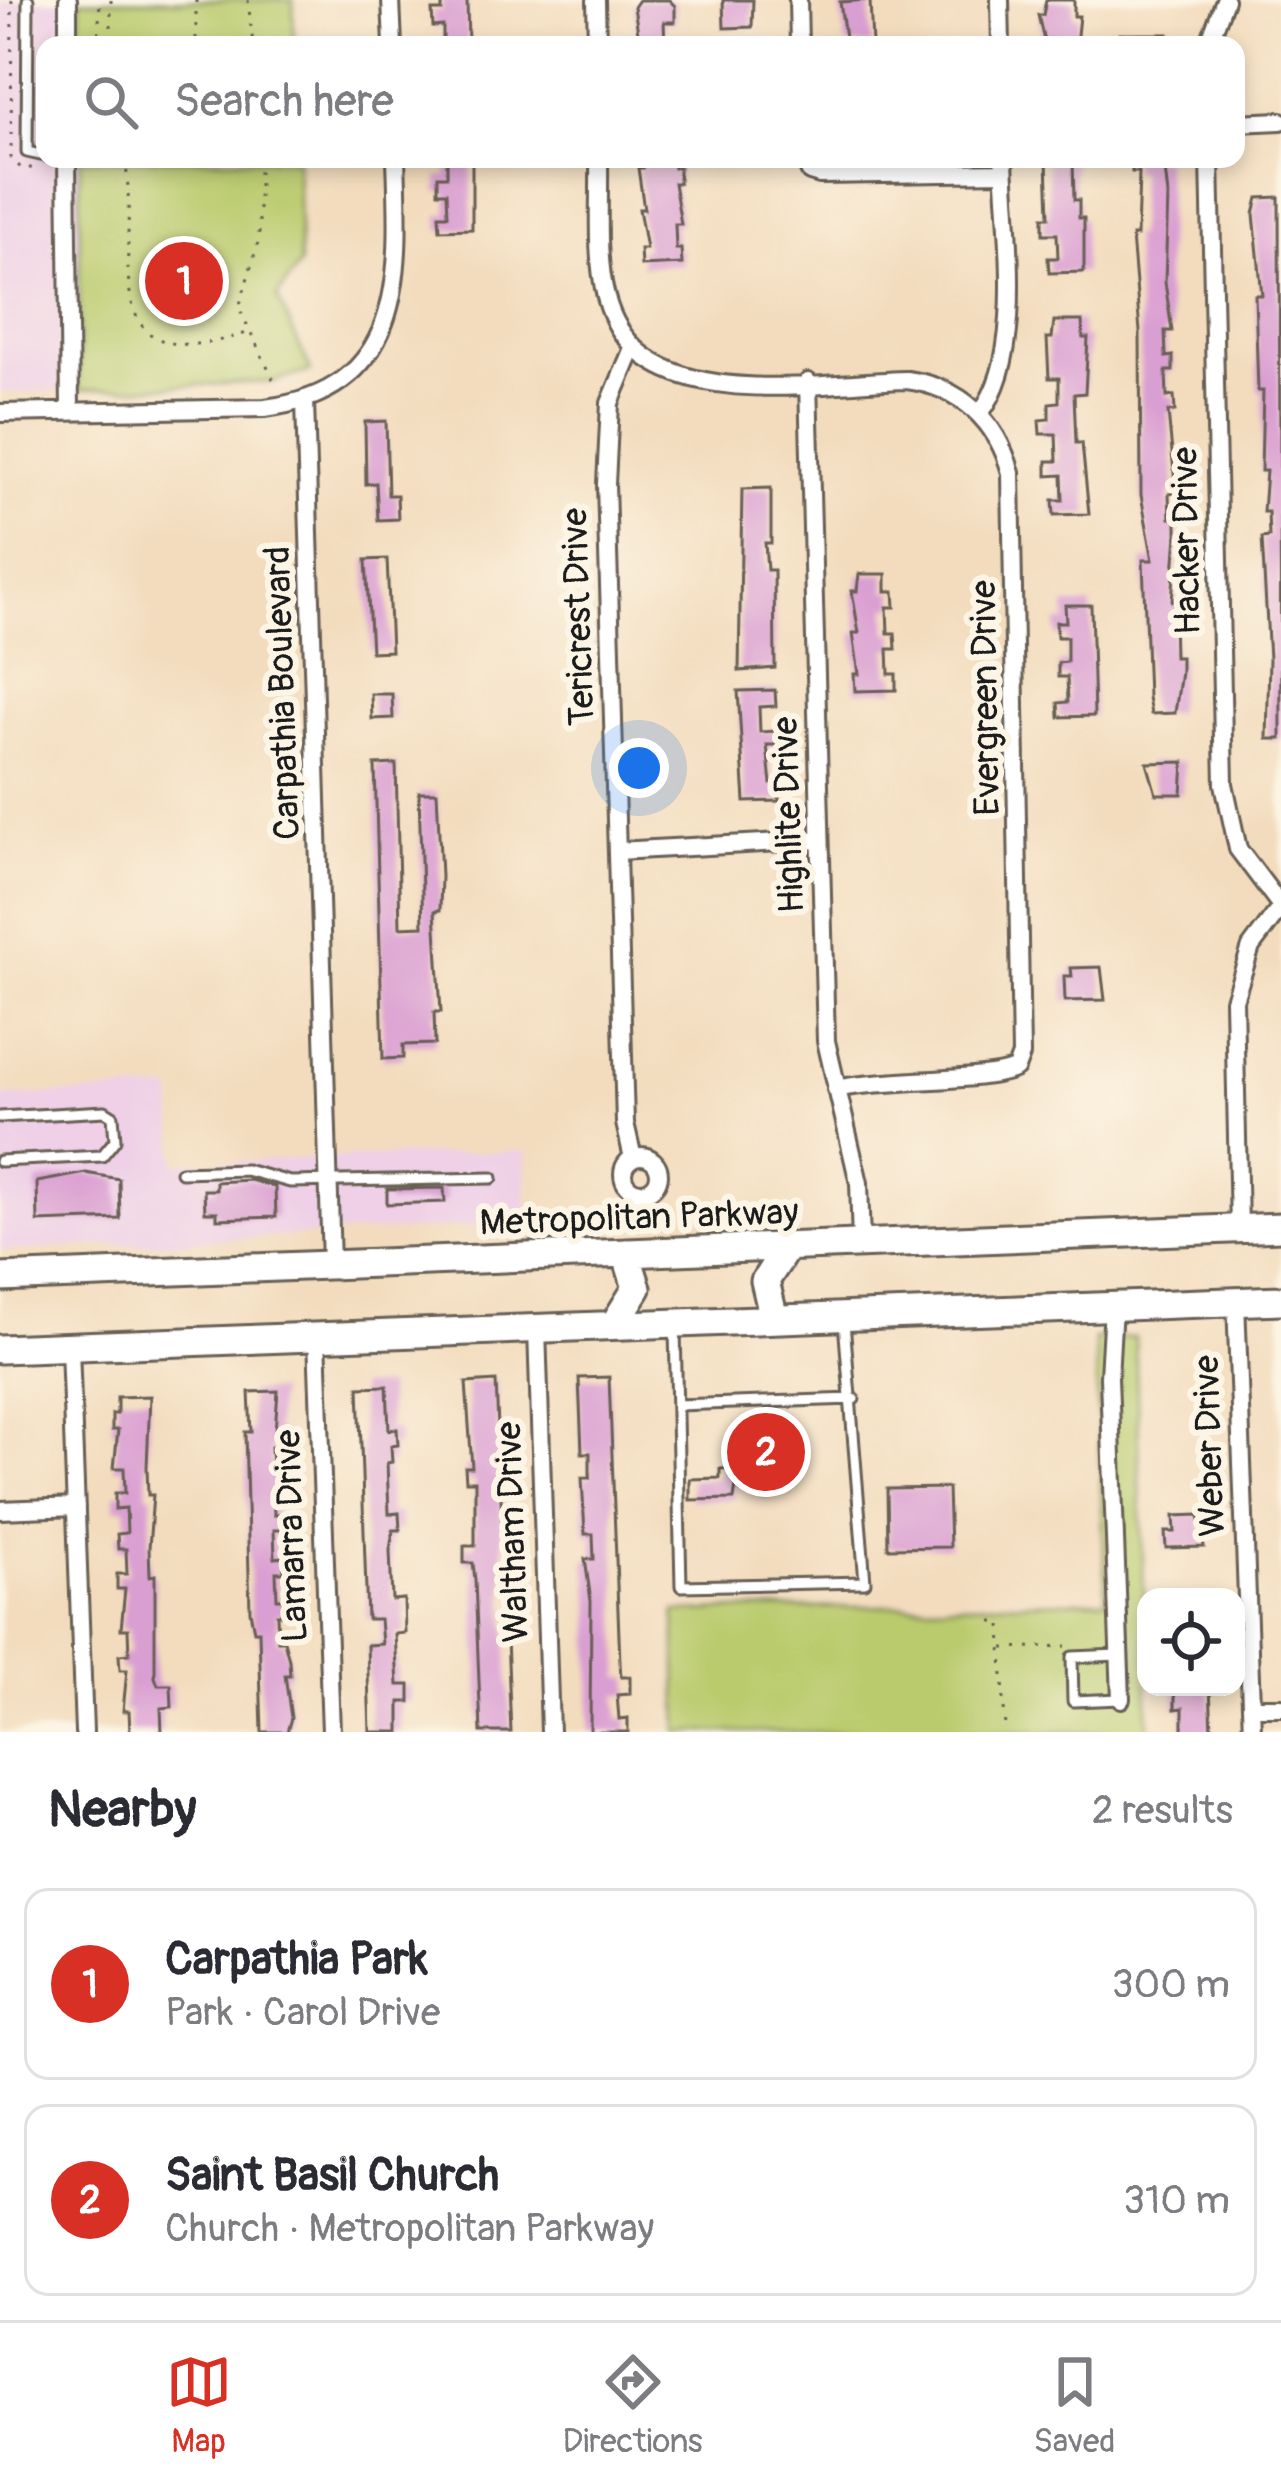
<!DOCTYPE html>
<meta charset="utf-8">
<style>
:root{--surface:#fff;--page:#f7f7f7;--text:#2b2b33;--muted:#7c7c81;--line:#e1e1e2;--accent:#d93025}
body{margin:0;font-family:Pangolin,sans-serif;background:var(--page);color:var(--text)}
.controls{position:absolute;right:36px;bottom:36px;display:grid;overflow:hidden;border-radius:24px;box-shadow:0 6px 18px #0003}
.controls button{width:108px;height:108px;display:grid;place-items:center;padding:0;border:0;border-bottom:3px solid var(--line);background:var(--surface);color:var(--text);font:60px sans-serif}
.you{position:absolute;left:639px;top:768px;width:42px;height:42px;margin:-30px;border:9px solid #fff;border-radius:50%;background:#1a73e8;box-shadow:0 0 0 18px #1a73e833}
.badge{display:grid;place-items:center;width:78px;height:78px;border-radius:50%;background:var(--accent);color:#fff;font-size:39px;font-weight:700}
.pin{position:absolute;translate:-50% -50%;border:6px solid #fff;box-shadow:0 3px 12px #0006}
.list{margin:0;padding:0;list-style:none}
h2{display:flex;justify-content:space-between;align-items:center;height:156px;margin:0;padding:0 48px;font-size:51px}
h2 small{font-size:39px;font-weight:400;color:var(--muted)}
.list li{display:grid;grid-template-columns:78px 1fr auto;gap:36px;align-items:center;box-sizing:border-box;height:192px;margin:0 24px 24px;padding:0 24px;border:3px solid var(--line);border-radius:24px}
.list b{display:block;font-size:45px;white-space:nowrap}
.list p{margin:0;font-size:39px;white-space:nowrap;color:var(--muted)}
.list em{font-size:39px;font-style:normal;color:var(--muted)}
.icon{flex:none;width:66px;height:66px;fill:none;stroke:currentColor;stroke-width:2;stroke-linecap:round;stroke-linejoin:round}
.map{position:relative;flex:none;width:1281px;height:1732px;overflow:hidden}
.search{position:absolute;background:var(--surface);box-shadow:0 6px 18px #0003;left:36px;right:36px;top:36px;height:132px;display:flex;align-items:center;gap:30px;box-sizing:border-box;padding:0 42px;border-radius:24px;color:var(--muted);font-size:45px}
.sheet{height:588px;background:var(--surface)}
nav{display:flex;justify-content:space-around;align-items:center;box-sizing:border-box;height:168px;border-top:3px solid var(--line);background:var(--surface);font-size:33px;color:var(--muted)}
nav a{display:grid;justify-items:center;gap:6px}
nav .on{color:var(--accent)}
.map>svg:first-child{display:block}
.built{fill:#efd0e7}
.green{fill:#bacb6d;stroke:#6b7444;stroke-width:3}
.building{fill:#da9fd2}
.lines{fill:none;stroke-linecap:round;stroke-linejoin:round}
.lane-casing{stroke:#675f54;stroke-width:15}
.street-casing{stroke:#675f54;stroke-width:22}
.primary-casing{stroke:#675f54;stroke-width:33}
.path{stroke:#675f54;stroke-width:3;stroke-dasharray:3 9;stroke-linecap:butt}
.lane{stroke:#fff;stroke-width:9}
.street{stroke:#fff;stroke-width:16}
.primary{stroke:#fff;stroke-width:27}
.labels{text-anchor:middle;stroke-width:12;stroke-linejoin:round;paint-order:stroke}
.street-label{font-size:36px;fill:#1c1c1c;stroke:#fcf5e5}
</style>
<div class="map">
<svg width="1281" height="1732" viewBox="0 0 1281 1732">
<rect width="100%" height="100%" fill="#fcf5e5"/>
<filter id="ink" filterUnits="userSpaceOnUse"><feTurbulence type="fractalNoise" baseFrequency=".00833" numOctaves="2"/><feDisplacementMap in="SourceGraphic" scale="24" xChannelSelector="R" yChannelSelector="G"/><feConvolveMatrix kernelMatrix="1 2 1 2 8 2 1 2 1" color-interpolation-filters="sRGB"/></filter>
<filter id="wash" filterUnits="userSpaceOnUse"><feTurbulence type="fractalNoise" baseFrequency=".004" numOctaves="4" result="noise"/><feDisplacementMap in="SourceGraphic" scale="48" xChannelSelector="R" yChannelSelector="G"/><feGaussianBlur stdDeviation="2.7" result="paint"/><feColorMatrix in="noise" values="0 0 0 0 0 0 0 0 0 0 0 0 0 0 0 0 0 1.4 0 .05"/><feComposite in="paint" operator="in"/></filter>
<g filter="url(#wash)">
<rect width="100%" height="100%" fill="#f3dcbd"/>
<!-- built -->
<path class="built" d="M0,0H80V45H45V159H80L79,390L0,393Z
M172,1090L176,1163L526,1151L527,1224L0,1251V1096Z"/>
<!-- green -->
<path class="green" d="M80,0H293L294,45H80Z
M80,159H297L300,264L277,297L311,371L272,382L79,390Z
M1135,1337L1149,1732H679L675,1612L1106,1600L1095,1339Z"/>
<g id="blocks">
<!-- building -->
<path class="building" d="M442,0H467L468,45H443V26L433,27L432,11H442Z
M639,0H669L675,6V22H664L665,45H640L634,7Z
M723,0H753L752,27L724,28Z
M870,0L872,45H846L840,2Z
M1046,0H1074V16H1079L1076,45H1045L1038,15H1043Z
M1119,34H1168V45H1119Z
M447,159H472V229L440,230L439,215H448L447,192H438V176H447Z
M643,159H673L674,168L679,167V183H674L681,224H675L676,249H681L682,264L641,266L640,249H646L639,209H644L638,168H643Z
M1132,159H1164L1168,196L1165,282L1172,331H1165L1166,357L1173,356V371H1166L1167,397L1174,396L1175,411L1168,412L1176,493L1169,494L1170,518H1177V534L1172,601H1180V616H1173L1174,657H1181V672L1175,713L1151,714L1148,697L1143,560H1153L1141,495L1140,332L1132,236H1137L1139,172H1132Z
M1047,160H1073L1074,200H1079V218H1084V272L1049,273L1048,258H1058L1057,234H1043V217H1049Z
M1279,197L1281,739H1267L1269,659L1262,538L1269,537L1268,512H1263L1266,471H1261L1263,391H1258L1255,295H1262L1254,214L1258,198Z
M1054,321H1082L1083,338H1088L1085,393L1074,394L1076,443H1082L1089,514L1054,515L1053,500H1063L1062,475L1047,476V461H1057L1056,434H1040L1039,420L1049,419V403L1059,402V378H1049L1047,338H1052Z
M386,421L388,495H397L398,519L378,520L376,483L366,484L365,422Z
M771,488V543H765L767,570H774L775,668L739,671L742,489Z
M387,559L391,651L371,652L366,560Z
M859,574H886V591H894L895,607H887L888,633H895L896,649H888L889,674H896V690L855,691L854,674H859L853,633H859L852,591H857Z
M1065,605H1091L1094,716L1059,717L1058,703L1068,702L1067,677H1058V663L1067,662V637H1057L1056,622H1066Z
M775,690L776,706L759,707L760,732L777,731V745H767L771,784H778L779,801L745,802L738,691Z
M371,694H392L393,718L372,719Z
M1184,762L1182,794H1156L1147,763Z
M396,764L400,927L423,926L419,792H437L441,876L440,910L435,911L441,1012H434L435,1044L403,1045V1058L383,1059L375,765Z
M1101,967L1105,1000L1065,1001L1064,976H1072L1071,968Z
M86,1173L119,1179L120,1219L38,1222L37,1182Z
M250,1180L275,1187L276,1217L217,1219V1212H205L204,1190H216V1182Z
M444,1188L445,1202L387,1204V1189Z
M609,1377L620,1663L621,1677H630V1694L617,1695L619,1719L628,1718V1732H590L591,1601L585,1559H594L593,1534H585L582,1478H590V1453H582L579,1378Z
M496,1381L511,1732H481L475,1580L473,1563H464V1546H475V1481H466L465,1467H472L466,1383Z
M387,1386L389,1430L397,1429L398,1445L391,1446L392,1462L387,1463L389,1514L399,1513L400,1530H393L390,1550L392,1600L404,1599L405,1633L395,1634L398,1685H410V1702H400V1732H370L367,1645L382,1644L380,1619H367L359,1387Z
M278,1391L275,1431H280L281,1446L271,1447L272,1474H283V1488L273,1489L274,1515H283L284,1530H274L275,1558L283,1557L284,1572H276L277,1599H284L285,1614H277L278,1641H284L289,1660L290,1675H285L291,1718L287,1732H262L259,1631H254L250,1611L245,1432H251L249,1392Z
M150,1396L147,1467L148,1495H153L149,1548L150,1576L155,1575V1677L158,1685H171L172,1707L161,1708L162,1732H130L129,1711H123L127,1670H120L119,1655L129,1654L128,1629H121L125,1589H117V1574H127L126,1549H118L117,1534L127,1533L126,1508L115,1509V1493H125L124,1468H114L118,1430H112V1414H117V1397Z
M778,1424L792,1483H778L774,1497L761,1498L756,1485H736L734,1499L690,1500V1479L720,1478V1469L743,1468L752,1425Z
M948,1488L950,1547L888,1548L887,1489Z
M1199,1515L1204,1547L1166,1548L1165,1532H1175L1174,1516Z
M1181,1687H1210L1212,1732H1183V1708L1175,1709V1691Z"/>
</g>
</g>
<g filter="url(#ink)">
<use href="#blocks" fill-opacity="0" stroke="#675f54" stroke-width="3"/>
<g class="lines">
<defs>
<path id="lane" d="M28,0L27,152L45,156
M0,1117L105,1111L113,1116L115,1140L102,1156L0,1161
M181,1172L246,1170L290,1182L492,1178
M675,1329L681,1586L865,1582L844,1322
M677,1405L854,1399
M1119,1655L1072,1657L1073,1701L1121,1699"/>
<path id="street" d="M391,0L393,45
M596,0L597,45
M798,0L799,45
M1000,0L1001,45
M68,45V0
M1208,45L1225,0
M1236,123L1281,121
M67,159L70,409
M599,159C600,203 595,254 606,297C637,419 812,382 907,380C961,387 997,421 1011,473L1021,1055L1016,1068C994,1082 877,1079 836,1089
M804,159L810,172L820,175L1004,172
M1210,159L1224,784L1238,849L1281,906
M808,382L826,1041L859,1183L861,1243
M305,401L331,1264
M0,413L265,408C408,390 400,271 396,159
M980,413C1026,357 1006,230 1004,159
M617,851L820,840
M623 1174a18 18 0 1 1 36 0a18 18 0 1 1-36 0Z
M633,1158L625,1123L606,484L610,403L633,348
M1239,1228L1234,1000L1251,947L1281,907
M1236,1301L1252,1732
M1113,1306L1109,1377L1121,1699
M537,1329L550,1732
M317,1337L331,1732
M70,1347L84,1732
M0,1510L76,1507
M1251,1707H1281"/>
<path id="primary" d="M0,1278L1281,1227
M774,1319L765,1281L787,1247
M614,1325L637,1288L626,1253
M0,1349L1281,1300"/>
</defs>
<!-- lane casing -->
<use href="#lane" class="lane-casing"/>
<!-- street casing -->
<use href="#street" class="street-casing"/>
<!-- primary casing -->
<use href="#primary" class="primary-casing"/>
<!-- path -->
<path class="path" d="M12,0L11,158L21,168H39
M111,0V45
M196,0V45
M248,0L253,45
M98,45L100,0
M125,159C141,251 85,384 247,333
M259,159V239L239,308L275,383
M992,1622H1001L1005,1732
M1004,1648L1066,1646"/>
<!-- lane -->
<use href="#lane" class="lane"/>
<!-- street -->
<use href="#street" class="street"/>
<!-- primary -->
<use href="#primary" class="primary"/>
</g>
</g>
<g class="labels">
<!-- street labels -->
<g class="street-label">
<text transform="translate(1185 541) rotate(-91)" y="13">Hacker Drive</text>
<text transform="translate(577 617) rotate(-92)" y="13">Tericrest Drive</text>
<text transform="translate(281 693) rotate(-92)" y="13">Carpathia Boulevard</text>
<text transform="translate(984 698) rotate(-91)" y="13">Evergreen Drive</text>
<text transform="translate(787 815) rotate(-92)" y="13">Highlite Drive</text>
<text transform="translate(639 1216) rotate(-2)" y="13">Metropolitan Parkway</text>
<text transform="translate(1208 1446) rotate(-92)" y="13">Weber Drive</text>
<text transform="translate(511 1532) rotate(-92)" y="13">Waltham Drive</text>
<text transform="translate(290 1536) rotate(-92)" y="13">Lamarra Drive</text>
</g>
</g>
</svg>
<div class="controls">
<button><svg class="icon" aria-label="locate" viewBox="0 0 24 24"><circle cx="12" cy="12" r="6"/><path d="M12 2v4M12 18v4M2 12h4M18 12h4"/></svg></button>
</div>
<div class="you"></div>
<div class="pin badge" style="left:184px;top:281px">1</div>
<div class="pin badge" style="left:766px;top:1452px">2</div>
<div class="search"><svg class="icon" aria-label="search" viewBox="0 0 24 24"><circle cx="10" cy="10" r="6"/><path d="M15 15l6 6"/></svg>Search here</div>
</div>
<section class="sheet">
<h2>Nearby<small>2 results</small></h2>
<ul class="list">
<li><span class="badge">1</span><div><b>Carpathia Park</b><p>Park · Carol Drive</p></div><em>300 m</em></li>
<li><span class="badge">2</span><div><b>Saint Basil Church</b><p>Church · Metropolitan Parkway</p></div><em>310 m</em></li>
</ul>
</section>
<nav>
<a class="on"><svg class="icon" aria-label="map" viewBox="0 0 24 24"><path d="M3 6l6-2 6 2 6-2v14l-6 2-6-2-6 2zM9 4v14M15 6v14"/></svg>Map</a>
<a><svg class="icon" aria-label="directions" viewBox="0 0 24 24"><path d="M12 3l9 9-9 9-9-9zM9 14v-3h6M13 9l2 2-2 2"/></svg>Directions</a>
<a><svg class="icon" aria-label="saved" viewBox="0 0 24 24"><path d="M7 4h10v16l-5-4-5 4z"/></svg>Saved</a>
</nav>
